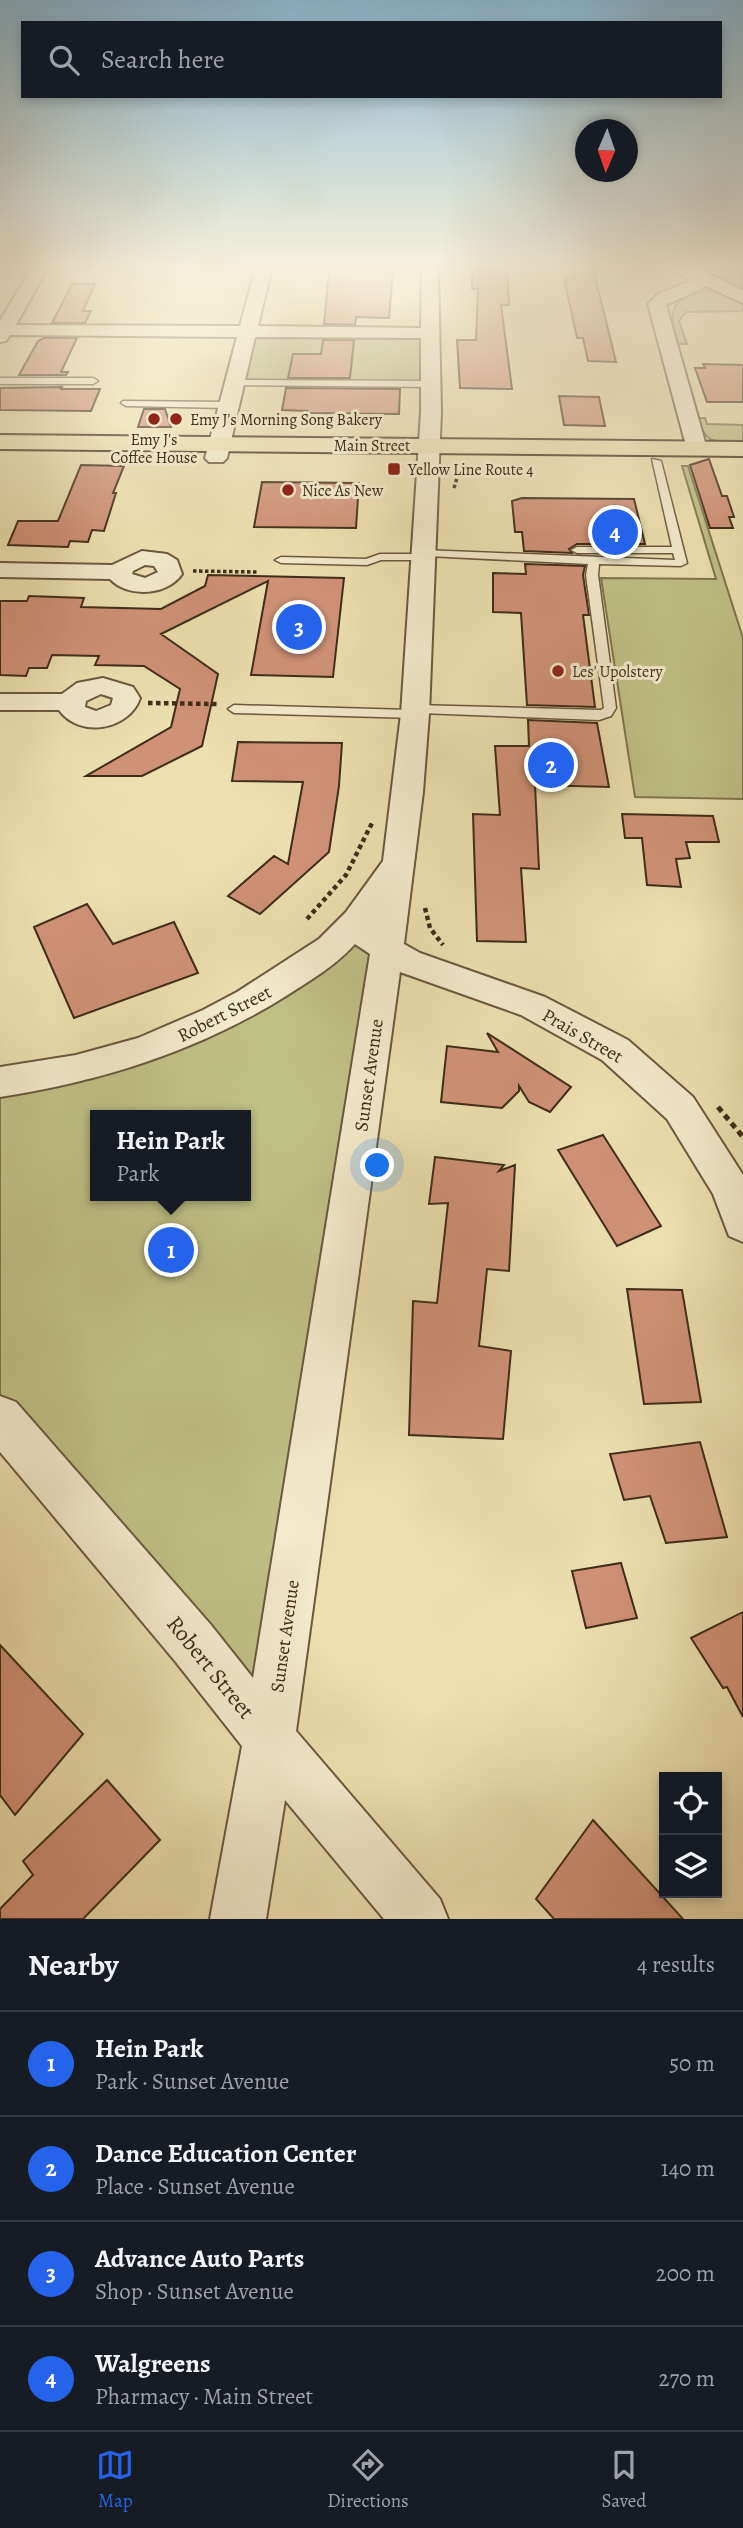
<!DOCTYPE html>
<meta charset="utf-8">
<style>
:root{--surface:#171b24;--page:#242831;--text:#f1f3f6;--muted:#9ea1a6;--line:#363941;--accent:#2563eb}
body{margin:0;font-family:Alegreya,serif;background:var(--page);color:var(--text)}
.controls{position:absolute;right:21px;bottom:21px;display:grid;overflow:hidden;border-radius:0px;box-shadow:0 4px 10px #0003}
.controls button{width:63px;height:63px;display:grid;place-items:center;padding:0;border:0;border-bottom:2px solid var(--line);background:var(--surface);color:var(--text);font:35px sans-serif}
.compass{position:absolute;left:575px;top:119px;width:63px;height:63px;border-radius:50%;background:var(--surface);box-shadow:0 4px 10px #0003;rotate:182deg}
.you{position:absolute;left:378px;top:1166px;width:24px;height:24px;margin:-18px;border:5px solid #fff;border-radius:50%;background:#1a73e8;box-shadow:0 0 0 10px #1a73e833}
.badge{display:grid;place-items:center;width:46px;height:46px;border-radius:50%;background:var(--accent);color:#fff;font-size:23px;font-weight:700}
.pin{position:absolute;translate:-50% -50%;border:4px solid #fff;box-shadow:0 2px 7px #0006}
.popup{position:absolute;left:90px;top:1110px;width:161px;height:91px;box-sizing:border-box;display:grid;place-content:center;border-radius:0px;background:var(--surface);filter:drop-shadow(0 2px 5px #0005);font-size:23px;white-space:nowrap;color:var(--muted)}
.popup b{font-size:26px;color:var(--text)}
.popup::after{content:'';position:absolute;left:50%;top:100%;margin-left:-14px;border:14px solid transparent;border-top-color:var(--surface)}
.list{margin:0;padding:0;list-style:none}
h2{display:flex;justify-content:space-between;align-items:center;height:91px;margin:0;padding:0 28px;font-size:30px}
h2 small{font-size:23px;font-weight:400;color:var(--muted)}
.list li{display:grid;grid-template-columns:46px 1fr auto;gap:21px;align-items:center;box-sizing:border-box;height:105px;padding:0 28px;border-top:2px solid var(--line)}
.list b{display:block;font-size:26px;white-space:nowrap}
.list p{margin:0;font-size:23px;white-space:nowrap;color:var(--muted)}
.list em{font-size:23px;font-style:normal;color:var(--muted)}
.icon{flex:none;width:38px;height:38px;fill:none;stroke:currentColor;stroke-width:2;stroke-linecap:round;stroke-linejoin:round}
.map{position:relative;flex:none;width:743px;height:1919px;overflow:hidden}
.search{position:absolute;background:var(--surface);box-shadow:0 4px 10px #0003;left:21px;right:21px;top:21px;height:77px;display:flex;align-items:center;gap:18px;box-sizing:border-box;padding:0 24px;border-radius:0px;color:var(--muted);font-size:26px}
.sheet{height:511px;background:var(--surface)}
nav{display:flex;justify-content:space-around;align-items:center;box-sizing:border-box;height:98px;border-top:2px solid var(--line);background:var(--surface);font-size:19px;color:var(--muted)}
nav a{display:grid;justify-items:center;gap:4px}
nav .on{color:var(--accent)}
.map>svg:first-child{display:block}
.green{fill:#bfc086;stroke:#7f764f;stroke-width:2;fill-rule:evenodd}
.building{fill:#d09277;stroke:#3f2c18;stroke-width:2}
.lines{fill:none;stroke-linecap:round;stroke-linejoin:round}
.lane-casing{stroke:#6a593e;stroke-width:3}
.street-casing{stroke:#6a593e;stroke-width:4}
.secondary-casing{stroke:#3f2c18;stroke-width:4}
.primary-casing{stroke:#3f2c18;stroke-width:4}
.path-far2{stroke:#3f2c18;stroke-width:3.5;stroke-dasharray:3.5 2.5;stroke-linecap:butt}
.path-far1{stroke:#3f2c18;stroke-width:4.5;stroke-dasharray:4.5 3.5;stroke-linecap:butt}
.path{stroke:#3f2c18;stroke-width:5;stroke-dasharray:6 4.5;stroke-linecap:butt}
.lane{fill:#f3ebcc;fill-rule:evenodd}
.street{fill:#f3ebcc;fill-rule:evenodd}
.secondary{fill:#f3ebcc;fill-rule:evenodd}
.primary{fill:#ede0b0;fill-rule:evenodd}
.poi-dot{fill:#8f2418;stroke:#f3ebcc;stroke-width:2.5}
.labels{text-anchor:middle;stroke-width:6;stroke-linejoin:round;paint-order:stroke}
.far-poi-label{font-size:16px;fill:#3f2c18;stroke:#f3ebcc;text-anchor:start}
.far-street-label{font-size:16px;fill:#3f2c18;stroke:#f3ebcc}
.street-label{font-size:19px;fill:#3f2c18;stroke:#f3ebcc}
.near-street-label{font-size:23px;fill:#3f2c18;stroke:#f3ebcc}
</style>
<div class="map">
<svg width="743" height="1919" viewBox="0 0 743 1919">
<rect width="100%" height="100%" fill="#ede0b0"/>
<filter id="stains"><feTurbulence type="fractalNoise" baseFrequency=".00286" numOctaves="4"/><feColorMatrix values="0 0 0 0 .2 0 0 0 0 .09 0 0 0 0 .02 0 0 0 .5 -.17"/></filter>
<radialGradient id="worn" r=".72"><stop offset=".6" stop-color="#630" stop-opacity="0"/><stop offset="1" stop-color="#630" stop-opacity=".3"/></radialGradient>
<!-- green -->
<path class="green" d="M687,267H743V291Z
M705,291C719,291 731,296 743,304V311L686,312L679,321L687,344H677C668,314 669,298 705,291Z
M249,332L430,333L431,384L235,382Z
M701,418H705L707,424L743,425V442C718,441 706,447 698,419Z
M682,466H688L743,638V799L635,797L601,578L716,579Z
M398,861L269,1739L0,1418V1082L40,1077L264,994ZM96,1115H246V1196H96Z"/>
<!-- building -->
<path class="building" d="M472,267H507L509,305H501L512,389L460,388L457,340H476L478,289H472Z
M329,271L393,272L389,318L356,317L355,325L324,324Z
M573,272H594L616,362L588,361L583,338H577L564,278H574Z
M72,284H95L83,311H91L85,323H52Z
M44,338H77L61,372H68L66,375H19L38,341Z
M323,340H354L350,378H288L293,354H321Z
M703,364L743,365V402H707L695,368H705Z
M62,387L61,389H100L91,411L0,410V388Z
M286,388L400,389L399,414L306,413L307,411L282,410Z
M559,396L599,397L605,426L564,425Z
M144,409H165L171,427H138Z
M709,459L722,496H727L734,517H729L733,528H710L690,465Z
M81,465L124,466L113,493H116L104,531L92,530L88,542L70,541L68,547L8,545L18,521H58Z
M262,482L359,483L356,528L254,527Z
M522,498L634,499L645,544H577L569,549L572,553L524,551L522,532H515L512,501Z
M525,564L585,566L583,575L589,615H583L595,707L527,705L521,613L493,612V573L526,574Z
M208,575L344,578L333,677L251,675L268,581L161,634L218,674L202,746L142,776H86L171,727L180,689L144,666L95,665L99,656L52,655L47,668H29L26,676L0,675V601H27L29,596L84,598L81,607L161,609L205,586Z
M528,720L597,723L609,787L535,785L539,869L521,868L526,942L477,941L473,814L500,815L495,746H529Z
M238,742L342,743L339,786L329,852L260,914L228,896L274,856L288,864L303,782L232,781Z
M622,814L713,816L719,842H686L690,858L676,859L681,887L647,885L642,838H625Z
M87,904L113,944L174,922L198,973L74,1018L34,927Z
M487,1033L571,1087L550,1112L529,1102L519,1086V1091L502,1108L441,1102L447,1046L498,1052Z
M603,1135L661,1226L617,1246L558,1150Z
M435,1157L504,1165L499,1171L515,1165L509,1271L487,1269L479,1346L511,1351L503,1439L409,1435L413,1301L437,1303L448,1203L429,1204Z
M627,1289L682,1290L701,1402L644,1404Z
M700,1442L727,1537L666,1543L650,1496L624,1500L610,1454Z
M621,1563L637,1618L586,1628L572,1571Z
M743,1612V1717L727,1687L723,1688L691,1638Z
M0,1645L83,1734L15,1815L0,1795Z
M107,1780L160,1840L83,1919H0V1909L33,1875L23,1861Z
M593,1820L683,1919H554L536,1899Z"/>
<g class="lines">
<defs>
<path id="lane" d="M0,378H93L98,381L93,384H0Z
M232,380L431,381L436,384L431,387L235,385L232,384Z
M123,401L228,402L233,405L228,408L126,406L121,403Z
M652,459L661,461L687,563L681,566L599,564L598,575L616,708L611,716L599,720L421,713L420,717L415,718L234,713L228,709L234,705L409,710L410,706L415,705L601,710L604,708L586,575L588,564L427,556L422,560H381L367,565L281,563L275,560L281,557L366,559L380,554H418L423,550L675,560L673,553H577L571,550L577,547H672Z"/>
<path id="street" d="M32,267H48L16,325L240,326L256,267H272L258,326L421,328L422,267H438L441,412L429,714L423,792L404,944L420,953L545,997L628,1040L693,1097L743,1175V1242L729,1236L713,1194L667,1119L602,1060L521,1015L400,972L296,1731L440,1899L448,1919H384L285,1800L266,1919H210L242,1746L175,1661L0,1452V1396L16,1402L211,1625L253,1678L370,954L355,944C335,966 311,980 286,996C198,1051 103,1081 0,1097V1067L76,1055L138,1038L203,1010L237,992L319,939L346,912L383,861L401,714L421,412V338L255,337L227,458L223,462H209L205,458L237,337L10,335L6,341L0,342V321Z
M705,275L713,280L711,284L666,305L707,449L704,453H690L687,449L648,304L658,294Z
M142,551L167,554L177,560L182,574C167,596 128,598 110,579L0,577V563L112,565ZM145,565L154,566L158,572L145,578L132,574L133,571Z
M103,678L133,687L140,698C129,730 80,739 59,710H0V694H62L77,683ZM101,694L113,698L111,705L96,711L85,707L86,701Z"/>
<path id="secondary" d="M669,267H694L743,290V303L672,271Z"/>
<path id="primary" d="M0,435L743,442V456L0,449Z"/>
</defs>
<!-- lane casing -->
<use href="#lane" class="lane-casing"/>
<!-- street casing -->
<use href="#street" class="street-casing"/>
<!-- secondary casing -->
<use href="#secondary" class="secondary-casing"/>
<!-- primary casing -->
<use href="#primary" class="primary-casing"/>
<!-- path-far2 -->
<path class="path-far2" d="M454,488L457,478L455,469
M193,571L257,572"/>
<!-- path-far1 -->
<path class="path-far1" d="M148,703L217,704
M425,908L430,928L443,945
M307,919L346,875L372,823"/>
<!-- path -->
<path class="path" d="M718,1107L743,1137"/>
<!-- lane -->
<use href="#lane" class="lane"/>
<!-- street -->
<use href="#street" class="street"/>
<!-- secondary -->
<use href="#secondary" class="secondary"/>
<!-- primary -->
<use href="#primary" class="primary"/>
</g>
<!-- sky -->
<linearGradient id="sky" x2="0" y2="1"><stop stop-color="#89b7d3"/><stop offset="0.5" stop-color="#f7f1db"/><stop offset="1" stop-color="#f7f1db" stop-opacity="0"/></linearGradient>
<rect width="743" height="535" fill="url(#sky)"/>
<!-- markers -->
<g class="poi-dot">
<circle cx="154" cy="419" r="7"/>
<circle cx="176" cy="419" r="7"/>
<rect x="387" y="462" width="14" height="14" rx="3.5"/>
<circle cx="288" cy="490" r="7"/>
<circle cx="558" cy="671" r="7"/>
</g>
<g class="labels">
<!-- far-poi labels -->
<g class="far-poi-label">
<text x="190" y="425">Emy J's Morning Song Bakery</text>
<text x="154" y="445" text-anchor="middle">Emy J's<tspan x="154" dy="18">Coffee House</tspan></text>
<text x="408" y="475">Yellow Line Route 4</text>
<text x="302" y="496">Nice As New</text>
<text x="572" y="677">Les' Upolstery</text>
</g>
<!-- far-street labels -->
<g class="far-street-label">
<text x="372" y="451">Main Street</text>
</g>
<!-- street labels -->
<g class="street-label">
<text transform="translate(224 1013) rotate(-27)" y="7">Robert Street</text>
<text transform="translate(583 1035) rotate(30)" y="7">Prais Street</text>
<text transform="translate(368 1075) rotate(-82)" y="7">Sunset Avenue</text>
<text transform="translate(284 1636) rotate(-82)" y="7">Sunset Avenue</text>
</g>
<!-- near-street labels -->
<g class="near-street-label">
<text transform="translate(211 1667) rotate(51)" y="8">Robert Street</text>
</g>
</g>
<rect width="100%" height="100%" filter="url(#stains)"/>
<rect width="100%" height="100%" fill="url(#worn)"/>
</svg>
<div class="controls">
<button><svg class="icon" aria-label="locate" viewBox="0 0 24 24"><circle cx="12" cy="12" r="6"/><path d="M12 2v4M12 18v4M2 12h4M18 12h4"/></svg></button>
<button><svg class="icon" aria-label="layers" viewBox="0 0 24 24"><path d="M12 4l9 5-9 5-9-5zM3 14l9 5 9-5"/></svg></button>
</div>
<svg class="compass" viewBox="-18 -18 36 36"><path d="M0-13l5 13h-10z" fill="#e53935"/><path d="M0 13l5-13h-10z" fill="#9ea1a6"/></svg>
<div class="you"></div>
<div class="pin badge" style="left:171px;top:1250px">1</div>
<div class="popup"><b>Hein Park</b>Park</div>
<div class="pin badge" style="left:551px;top:765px">2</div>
<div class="pin badge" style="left:299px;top:627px">3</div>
<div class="pin badge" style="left:615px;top:532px">4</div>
<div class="search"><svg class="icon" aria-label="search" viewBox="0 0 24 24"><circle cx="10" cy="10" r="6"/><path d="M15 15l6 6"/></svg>Search here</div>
</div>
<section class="sheet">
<h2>Nearby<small>4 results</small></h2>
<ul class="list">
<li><span class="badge">1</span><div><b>Hein Park</b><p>Park · Sunset Avenue</p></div><em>50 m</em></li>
<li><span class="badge">2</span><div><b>Dance Education Center</b><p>Place · Sunset Avenue</p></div><em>140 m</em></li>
<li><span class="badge">3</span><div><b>Advance Auto Parts</b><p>Shop · Sunset Avenue</p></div><em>200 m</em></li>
<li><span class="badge">4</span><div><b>Walgreens</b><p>Pharmacy · Main Street</p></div><em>270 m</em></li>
</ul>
</section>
<nav>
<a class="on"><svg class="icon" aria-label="map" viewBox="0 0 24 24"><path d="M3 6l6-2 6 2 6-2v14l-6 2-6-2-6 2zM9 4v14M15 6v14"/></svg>Map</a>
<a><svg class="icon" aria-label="directions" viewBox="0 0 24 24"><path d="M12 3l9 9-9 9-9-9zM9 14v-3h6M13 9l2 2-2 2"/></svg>Directions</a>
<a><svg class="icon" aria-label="saved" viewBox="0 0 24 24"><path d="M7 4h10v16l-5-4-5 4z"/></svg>Saved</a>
</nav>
